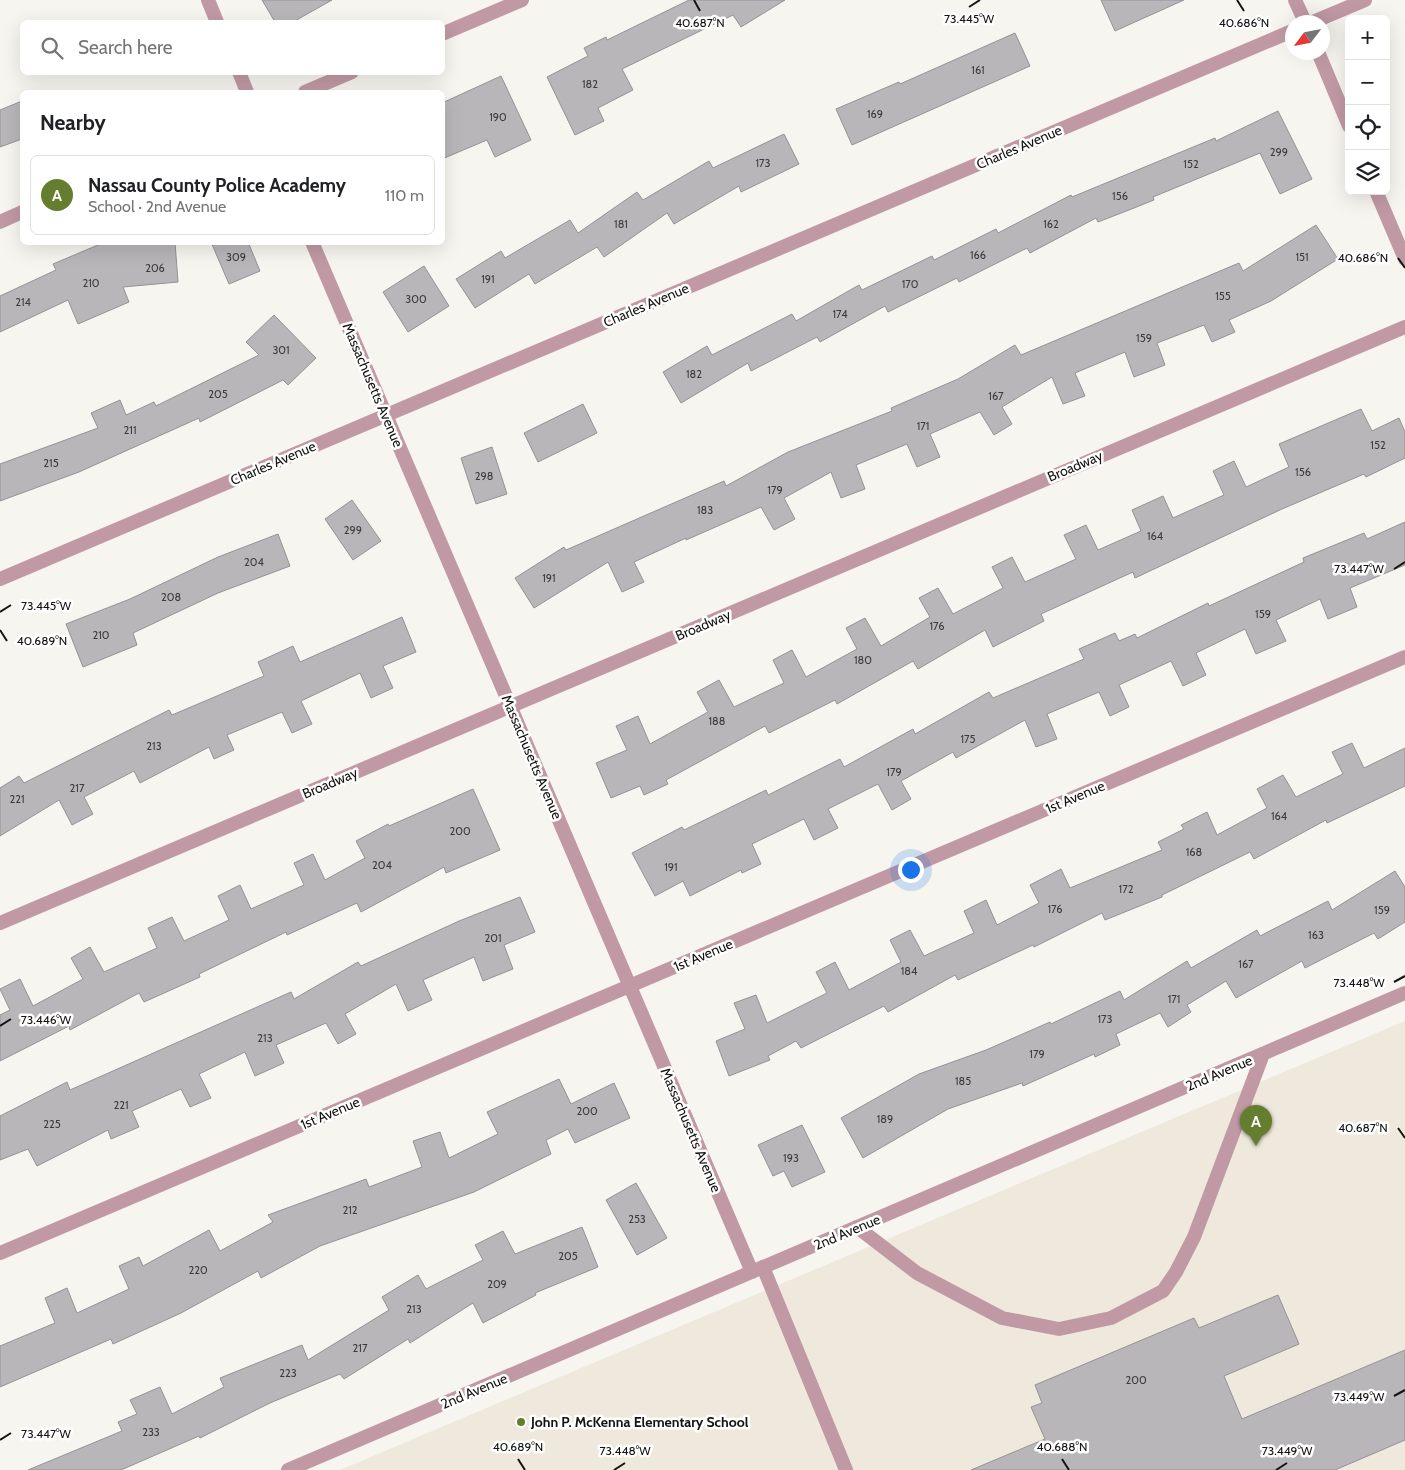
<!DOCTYPE html>
<meta charset="utf-8">
<style>
:root{--surface:#fff;--page:#f6f6f6;--text:#202124;--muted:#757577;--line:#e0e0e0;--accent:#657d2f}
body{margin:0;font-family:Cabin,sans-serif;background:var(--page);color:var(--text)}
.controls{position:absolute;right:15px;top:15px;display:grid;overflow:hidden;border-radius:8px;box-shadow:0 5px 20px #0002}
.controls button{width:45px;height:45px;display:grid;place-items:center;padding:0;border:0;border-bottom:1px solid var(--line);background:var(--surface);color:var(--text);font:25px sans-serif}
.compass{position:absolute;left:1285px;top:15px;width:45px;height:45px;border-radius:50%;background:var(--surface);box-shadow:0 5px 20px #0002;rotate:238deg}
.you{position:absolute;left:910px;top:869px;width:18px;height:18px;margin:-12px;border:4px solid #fff;border-radius:50%;background:#1a73e8;box-shadow:0 0 0 8px #1a73e833}
.badge{display:grid;place-items:center;width:32px;height:32px;border-radius:50%;background:var(--accent);color:#fff;font-size:16px;font-weight:700}
.pin{position:absolute;translate:-50% -41px;filter:drop-shadow(0 1px 2px #0008)}
.pin::after{content:'';position:absolute;top:26px;width:18px;height:15px;background:inherit;clip-path:polygon(0 0,100% 0,50% 100%)}
.list{margin:0;padding:0;list-style:none}
h2{display:flex;justify-content:space-between;align-items:center;height:65px;margin:0;padding:0 20px;font-size:21px}
h2 small{font-size:16px;font-weight:400;color:var(--muted)}
.list li{display:grid;grid-template-columns:32px 1fr auto;gap:15px;align-items:center;box-sizing:border-box;height:80px;margin:0 10px 10px;padding:0 10px;border:1px solid var(--line);border-radius:8px}
.list b{display:block;font-size:19px;white-space:nowrap}
.list p{margin:0;font-size:16px;white-space:nowrap;color:var(--muted)}
.list em{font-size:16px;font-style:normal;color:var(--muted)}
.icon{flex:none;width:28px;height:28px;fill:none;stroke:currentColor;stroke-width:2;stroke-linecap:round;stroke-linejoin:round}
.map{position:relative;flex:none;width:1405px;height:1470px;overflow:hidden}
.search{position:absolute;background:var(--surface);box-shadow:0 5px 20px #0002;left:20px;top:20px;width:425px;height:55px;display:flex;align-items:center;gap:12px;box-sizing:border-box;padding:0 18px;border-radius:8px;color:var(--muted);font-size:19px}
.panel{position:absolute;background:var(--surface);box-shadow:0 5px 20px #0002;left:20px;top:90px;width:425px;height:155px;border-radius:8px}
.map>svg:first-child{display:block}
.built{fill:#eee9dc}
.building{fill:#b9b6ba;stroke:#959297}
.lines{fill:none;stroke-linecap:round;stroke-linejoin:round}
.service{stroke:#c199a4;stroke-width:14}
.minor{stroke:#c199a4;stroke-width:14}
.ticks{fill:none;stroke:#151412;stroke-width:2}
.poi-dot{fill:#657d2f;stroke:#fff;stroke-width:2}
.labels{text-anchor:middle;stroke-width:5;stroke-linejoin:round;paint-order:stroke}
.number-label{font-size:11px;fill:#3e3c3c}
.street-label{font-size:14px;fill:#151412;stroke:#fff}
.poi-label{font-size:14px;font-weight:bold;fill:#151412;stroke:#fff;text-anchor:start}
.ticks-label{font-size:12px;text-anchor:middle;fill:#151412;stroke:#fff;stroke-width:5;stroke-linejoin:round;paint-order:stroke}
</style>
<div class="map">
<svg width="1405" height="1470" viewBox="0 0 1405 1470">
<rect width="100%" height="100%" fill="#f7f5ef"/>
<!-- built -->
<path class="built" d="M1405,1021V1470H340L567,1374Z"/>
<!-- building -->
<path class="building" d="M262,0H332L293,22H275Z
M689,0H785L741,27L733,15L622,69L633,90L598,108L604,121L575,135L547,77L588,56L584,48L606,37L607,40Z
M1101,0H1184L1115,31Z
M1015,33L1030,66L852,145L836,109L899,82L900,84Z
M501,76L531,140L495,157L487,140L442,159V103Z
M22,101V139L0,147V110Z
M1278,111L1312,179L1280,194L1260,153L1153,197L1154,200L1129,210L1098,222L1096,218L1030,253L1027,248L959,282L957,278L888,312L885,306L820,342L817,337L751,371L748,363L681,403L663,372L707,346L712,355L792,314L796,321L859,285L862,290L932,256L934,260L996,229L998,233L1071,195L1072,197L1215,138L1216,141Z
M784,134L799,164L741,192L739,186L674,224L667,213L604,257L597,247L535,284L529,274L475,308L456,279L501,251L505,258L570,220L578,233L637,192L643,200L709,161L713,168Z
M1316,225L1338,259L1271,301L1229,320L1235,332L1212,342L1204,325L1157,343L1165,365L1134,377L1125,352L1075,373L1085,396L1063,404L1052,377L1002,407L1012,424L994,435L980,412L930,434L940,457L917,467L907,444L856,465L865,489L841,498L831,472L784,498L795,519L774,530L761,507L686,540V538L634,562L644,582L622,592L608,562L534,608L515,578L564,547L566,550L724,481L726,486L788,452L892,411L891,408L958,379L1015,345L1021,355L1239,263L1243,271Z
M105,242H175L178,282L123,287L129,302L78,324L68,300L0,332V296L56,270L53,264Z
M211,242H248L260,271L229,284Z
M424,266L449,306L408,332L383,292Z
M274,315L316,358L288,385L283,380L200,422L199,418L79,472L0,501V464L98,428L91,413L120,400L126,415L154,402L156,406L259,355L246,342Z
M583,404L597,433L538,462L524,433Z
M1361,409L1372,431L1399,418L1405,432V458L1366,477L1364,474L1282,509L1135,578L1133,572L1041,614L1044,621L993,647L985,630L918,669L913,661L837,704L835,700L769,733L765,726L666,780L668,784L644,795L640,786L611,798L596,763L627,750L616,726L638,716L650,744L708,712L697,692L719,680L734,707L784,683L773,660L792,650L806,677L857,649L846,628L865,618L881,646L930,617L919,598L938,588L953,614L1003,588L992,567L1012,557L1025,582L1076,559L1064,535L1086,525L1098,550L1141,531L1132,510L1163,496L1173,518L1224,495L1213,471L1234,461L1246,487L1289,467L1279,444Z
M492,447L507,494L476,504L461,458Z
M352,500L381,541L353,560L325,519Z
M1405,522V565L1350,588L1357,607L1328,619L1320,599L1276,620L1286,641L1256,654L1245,629L1196,653L1206,675L1183,686L1171,661L1119,685L1129,707L1110,716L1099,692L1047,714L1057,739L1036,747L1025,720L956,758L953,752L901,781L911,799L892,810L878,784L828,809L838,828L814,840L804,819L752,844L761,864L742,873L741,870L690,896L683,881L655,896L632,853L682,827L684,830L766,790L768,795L840,759L844,767L913,729L915,734L989,692L993,698L1084,659L1079,649L1115,633L1119,641L1135,634L1137,638L1208,603L1209,606L1304,562L1303,558L1364,533L1367,539Z
M278,534L290,566L218,593L133,633L137,645L83,667L66,624L130,599L218,557Z
M402,617L416,652L383,666L393,688L371,698L360,673L301,701L312,724L292,733L282,712L227,735L234,750L214,759L209,747L140,783L134,771L84,797L93,814L72,825L59,800L0,836V788L19,776L24,783L169,710L172,715L264,676L258,662L293,646L300,662Z
M1352,743L1364,768L1405,748V786L1327,823L1326,820L1254,859L1250,852L1162,895V897L1105,920L1102,913L1034,947L1033,945L958,980L955,975L888,1012L884,1006L801,1048L796,1041L768,1056L770,1060L729,1076L716,1041L745,1029L734,1003L756,995L767,1023L827,993L816,972L835,962L849,990L901,962L890,940L910,930L924,956L974,933L964,911L986,900L997,925L1039,903L1030,885L1061,869L1070,888L1162,850L1158,842L1184,829L1181,825L1207,812L1217,835L1267,808L1257,789L1283,775L1296,797L1343,774L1332,752Z
M473,789L500,850L446,873L444,867L361,912L357,903L287,935L286,932L199,974L200,977L144,1002L139,993L70,1030L69,1026L0,1061V1015L10,1010L0,989L20,979L33,1006L83,979L71,958L90,947L104,972L157,948L148,928L172,917L184,941L229,920L218,896L240,885L251,909L304,885L294,863L313,854L325,880L365,858L356,841L388,824L389,826Z
M1395,871L1405,887V922L1378,939L1374,933L1305,968L1302,961L1236,998L1226,981L1187,1005L1191,1012L1168,1027L1160,1013L1116,1034L1120,1045L1095,1057L1094,1054L1023,1086L1022,1083L948,1109L863,1158L841,1118L919,1074L986,1050L1050,1022L1051,1024L1120,991L1124,1000L1187,961L1191,968L1257,930L1260,936L1328,901L1332,910Z
M520,897L535,932L504,945L513,969L483,981L474,957L423,980L432,1000L408,1011L396,984L345,1014L356,1034L338,1044L326,1023L276,1045L284,1063L255,1076L245,1052L199,1074L211,1098L190,1107L181,1089L132,1111L139,1127L111,1139L108,1130L37,1166L28,1149L0,1160V1116L67,1082L70,1090L291,992L294,999L358,962L361,966L459,921Z
M559,1079L571,1104L614,1083L630,1118L575,1143L568,1129L546,1140L551,1154L474,1192L320,1246L261,1278L258,1271L181,1313L113,1344L111,1339L0,1387V1346L55,1323L45,1298L67,1288L77,1313L129,1289L119,1266L139,1257L143,1266L209,1230L220,1251L273,1222L268,1215L366,1179L369,1187L422,1167L413,1141L440,1132L449,1158L498,1134L487,1112Z
M802,1125L825,1172L792,1187L784,1171L773,1176L758,1145Z
M636,1183L667,1238L637,1255L606,1200Z
M582,1227L598,1267L535,1293L536,1295L483,1323L473,1303L410,1343L408,1339L344,1379L340,1374L270,1403L200,1438L199,1436L121,1470H28L122,1431L118,1422L137,1414L130,1400L160,1387L172,1414L224,1387L220,1378L302,1345L308,1360L389,1310L382,1297L418,1275L426,1289L483,1260L475,1245L503,1231L515,1254Z
M1278,1295L1299,1344L1224,1376L1242,1419L1405,1350V1440L1335,1470H971L1045,1439L1031,1407L1042,1403L1035,1385L1194,1318L1199,1328Z"/>
<g class="lines">
<!-- service -->
<path class="service" d="M857,1227L917,1273L1002,1318L1059,1329L1111,1318L1163,1291L1176,1272L1194,1237L1263,1054
M763,1267L846,1470"/>
<!-- minor -->
<path class="minor" d="M208,0L217,22
M1295,0L1305,22
M1313,22L1365,0
M442,34L522,0
M1318,52L1349,126
M239,72L247,92
M305,92L352,72
M1376,191L1405,259
M0,222L22,212
M312,242L752,1272
M0,579L1292,31
M0,923L1405,327
M0,1253L1405,657
M288,1470L1405,993"/>
</g>
<!-- ticks -->
<path class="ticks" d="M694,0L700,11M1237,0L1244,11M969,7L980,0M1398,258L1405,268M1394,569L1405,562M0,612L11,605M0,630L7,641M1394,982L1405,976M0,1026L11,1019M1398,1128L1405,1138M1394,1396L1405,1390M0,1440L11,1433M518,1459L525,1470M1062,1459L1069,1470M614,1470L625,1463M1276,1470L1287,1463"/>
<!-- markers -->
<circle class="poi-dot" cx="521" cy="1422" r="5"/>
<g class="labels">
<!-- number labels -->
<g class="number-label">
<text x="978" y="74">161</text>
<text x="590" y="88">182</text>
<text x="875" y="118">169</text>
<text x="498" y="121">190</text>
<text x="1279" y="156">299</text>
<text x="763" y="167">173</text>
<text x="1191" y="168">152</text>
<text x="1120" y="200">156</text>
<text x="621" y="228">181</text>
<text x="1051" y="228">162</text>
<text x="978" y="259">166</text>
<text x="236" y="261">309</text>
<text x="1302" y="261">151</text>
<text x="155" y="272">206</text>
<text x="488" y="283">191</text>
<text x="91" y="287">210</text>
<text x="910" y="288">170</text>
<text x="1223" y="300">155</text>
<text x="416" y="303">300</text>
<text x="23" y="306">214</text>
<text x="840" y="318">174</text>
<text x="1144" y="342">159</text>
<text x="281" y="354">301</text>
<text x="694" y="378">182</text>
<text x="218" y="398">205</text>
<text x="996" y="400">167</text>
<text x="923" y="430">171</text>
<text x="130" y="434">211</text>
<text x="1378" y="449">152</text>
<text x="51" y="467">215</text>
<text x="1303" y="476">156</text>
<text x="484" y="480">298</text>
<text x="775" y="494">179</text>
<text x="705" y="514">183</text>
<text x="353" y="534">299</text>
<text x="1155" y="540">164</text>
<text x="254" y="566">204</text>
<text x="549" y="582">191</text>
<text x="171" y="601">208</text>
<text x="1263" y="618">159</text>
<text x="937" y="630">176</text>
<text x="101" y="639">210</text>
<text x="863" y="664">180</text>
<text x="717" y="725">188</text>
<text x="968" y="743">175</text>
<text x="154" y="750">213</text>
<text x="894" y="776">179</text>
<text x="77" y="792">217</text>
<text x="17" y="803">221</text>
<text x="1279" y="820">164</text>
<text x="460" y="835">200</text>
<text x="1194" y="856">168</text>
<text x="382" y="869">204</text>
<text x="671" y="871">191</text>
<text x="1126" y="893">172</text>
<text x="1055" y="913">176</text>
<text x="1382" y="914">159</text>
<text x="1316" y="939">163</text>
<text x="493" y="942">201</text>
<text x="1246" y="968">167</text>
<text x="909" y="975">184</text>
<text x="1174" y="1003">171</text>
<text x="1105" y="1023">173</text>
<text x="265" y="1042">213</text>
<text x="1037" y="1058">179</text>
<text x="963" y="1085">185</text>
<text x="121" y="1109">221</text>
<text x="587" y="1115">200</text>
<text x="885" y="1123">189</text>
<text x="52" y="1128">225</text>
<text x="791" y="1162">193</text>
<text x="350" y="1214">212</text>
<text x="637" y="1223">253</text>
<text x="568" y="1260">205</text>
<text x="198" y="1274">220</text>
<text x="497" y="1288">209</text>
<text x="414" y="1313">213</text>
<text x="360" y="1352">217</text>
<text x="288" y="1377">223</text>
<text x="1136" y="1384">200</text>
<text x="151" y="1436">233</text>
</g>
<!-- street labels -->
<g class="street-label">
<text transform="translate(1019 147) rotate(-23)" y="5">Charles Avenue</text>
<text transform="translate(646 305) rotate(-23)" y="5">Charles Avenue</text>
<text transform="translate(373 385) rotate(67)" y="5">Massachusetts Avenue</text>
<text transform="translate(273 463) rotate(-23)" y="5">Charles Avenue</text>
<text transform="translate(1075 466) rotate(-23)" y="5">Broadway</text>
<text transform="translate(703 625) rotate(-23)" y="5">Broadway</text>
<text transform="translate(532 757) rotate(67)" y="5">Massachusetts Avenue</text>
<text transform="translate(330 783) rotate(-23)" y="5">Broadway</text>
<text transform="translate(1075 797) rotate(-23)" y="5">1st Avenue</text>
<text transform="translate(703 955) rotate(-23)" y="5">1st Avenue</text>
<text transform="translate(1219 1073) rotate(-23)" y="5">2nd Avenue</text>
<text transform="translate(330 1113) rotate(-23)" y="5">1st Avenue</text>
<text transform="translate(691 1130) rotate(67)" y="5">Massachusetts Avenue</text>
<text transform="translate(847 1232) rotate(-23)" y="5">2nd Avenue</text>
<text transform="translate(474 1391) rotate(-23)" y="5">2nd Avenue</text>
</g>
<!-- poi labels -->
<g class="poi-label">
<text x="531" y="1427">John P. McKenna Elementary School</text>
</g>
</g>
<g class="ticks-label">
<text x="969" y="23">73.445°W</text>
<text x="1244" y="27">40.686°N</text>
<text x="700" y="27">40.687°N</text>
<text x="1363" y="262">40.686°N</text>
<text x="1359" y="573">73.447°W</text>
<text x="46" y="610">73.445°W</text>
<text x="42" y="645">40.689°N</text>
<text x="1359" y="987">73.448°W</text>
<text x="46" y="1024">73.446°W</text>
<text x="1363" y="1132">40.687°N</text>
<text x="1359" y="1401">73.449°W</text>
<text x="46" y="1438">73.447°W</text>
<text x="518" y="1451">40.689°N</text>
<text x="1062" y="1451">40.688°N</text>
<text x="625" y="1455">73.448°W</text>
<text x="1287" y="1455">73.449°W</text>
</g>
</svg>
<div class="controls">
<button>+</button>
<button>−</button>
<button><svg class="icon" aria-label="locate" viewBox="0 0 24 24"><circle cx="12" cy="12" r="6"/><path d="M12 2v4M12 18v4M2 12h4M18 12h4"/></svg></button>
<button><svg class="icon" aria-label="layers" viewBox="0 0 24 24"><path d="M12 4l9 5-9 5-9-5zM3 14l9 5 9-5"/></svg></button>
</div>
<svg class="compass" viewBox="-18 -18 36 36"><path d="M0-13l5 13h-10z" fill="#e53935"/><path d="M0 13l5-13h-10z" fill="#757577"/></svg>
<div class="you"></div>
<div class="pin badge" style="left:1256px;top:1146px">A</div>
<div class="search"><svg class="icon" aria-label="search" viewBox="0 0 24 24"><circle cx="10" cy="10" r="6"/><path d="M15 15l6 6"/></svg>Search here</div>
<section class="panel">
<h2>Nearby<small></small></h2>
<ul class="list">
<li><span class="badge">A</span><div><b>Nassau County Police Academy</b><p>School · 2nd Avenue</p></div><em>110 m</em></li>
</ul>
</section>
</div>
